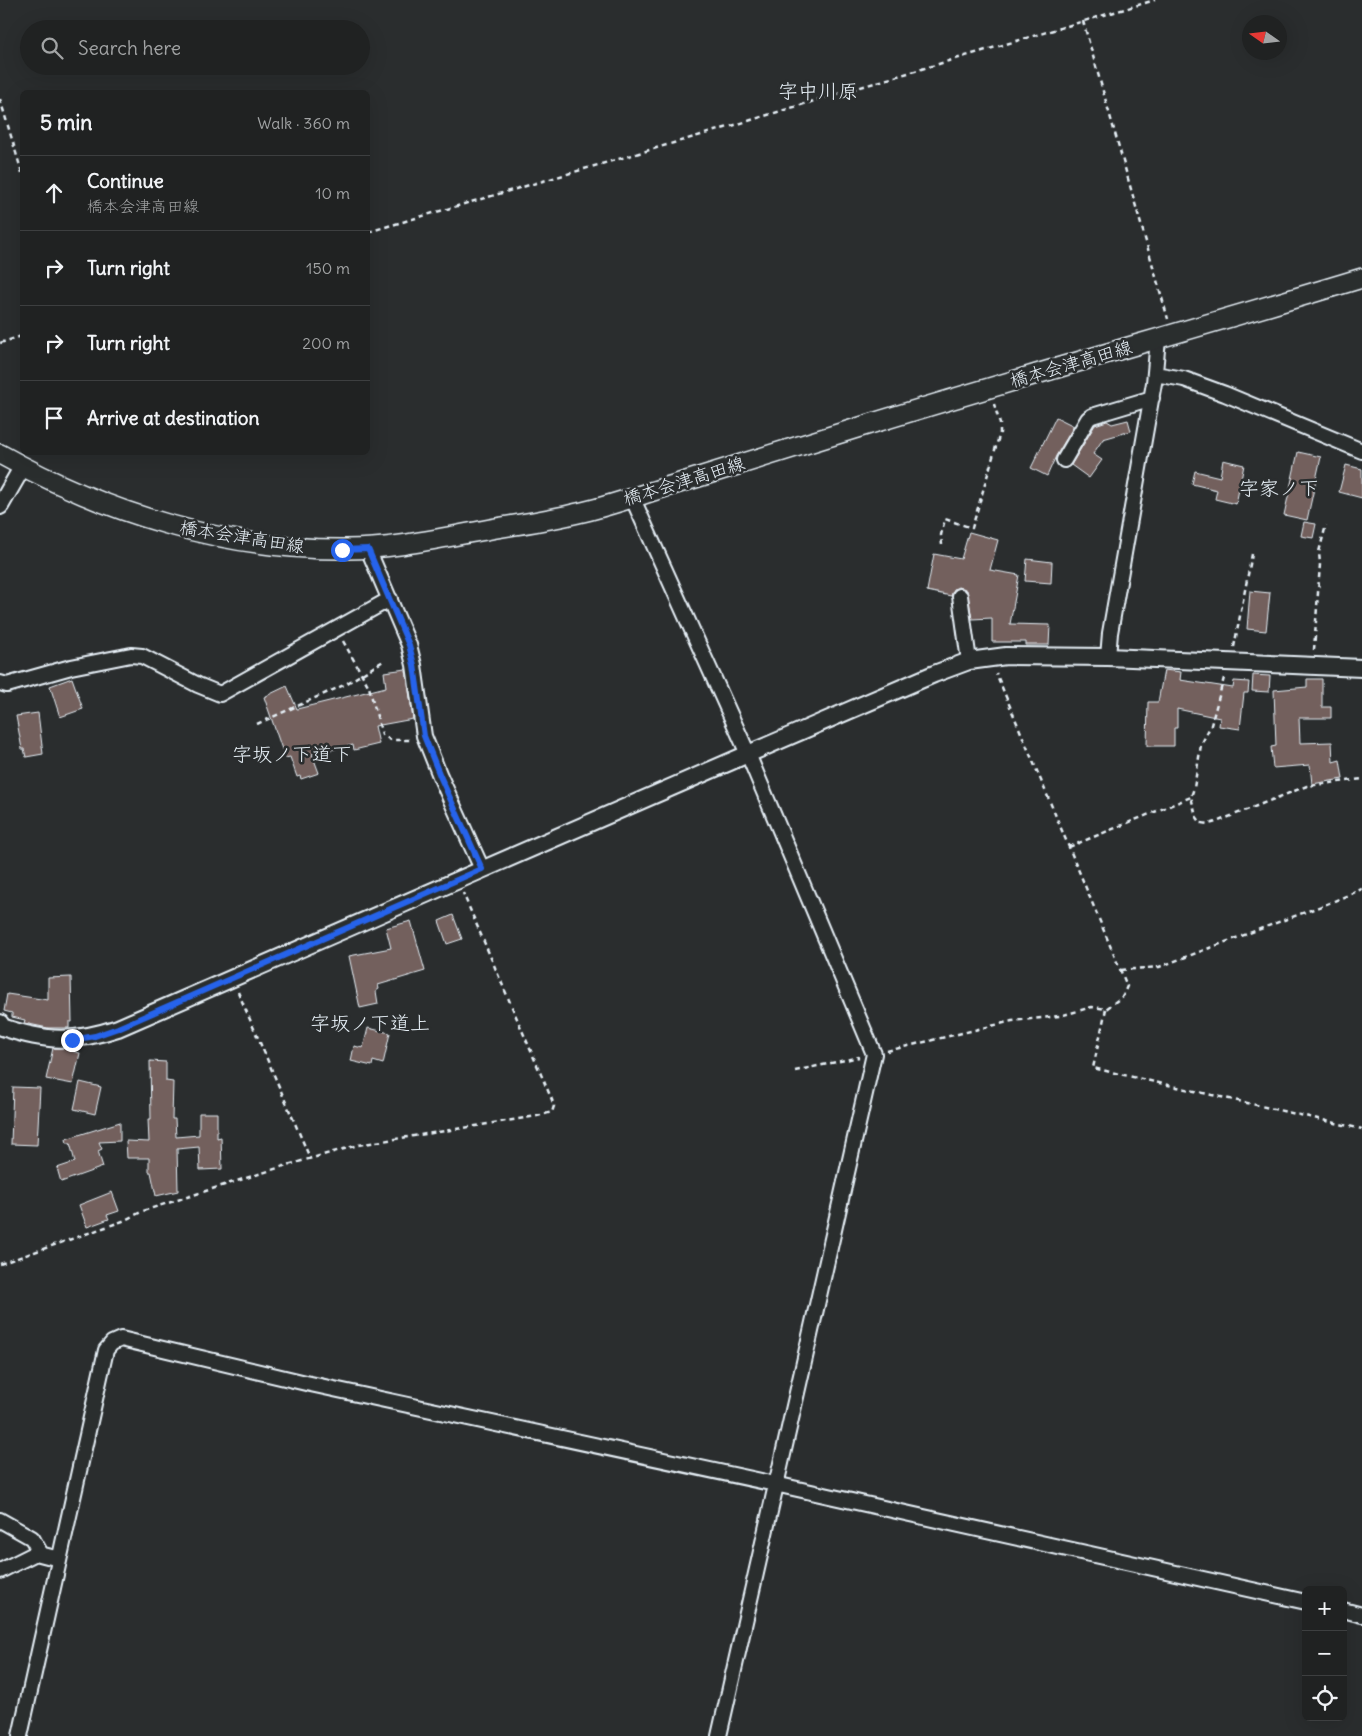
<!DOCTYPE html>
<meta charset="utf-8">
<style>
:root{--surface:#202222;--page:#282a2a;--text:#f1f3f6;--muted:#a2a4a5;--line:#3d3f40}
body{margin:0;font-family:Delius,"Klee One",sans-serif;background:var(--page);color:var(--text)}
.controls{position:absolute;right:15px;bottom:15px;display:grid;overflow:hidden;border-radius:8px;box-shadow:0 5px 20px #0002}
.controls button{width:45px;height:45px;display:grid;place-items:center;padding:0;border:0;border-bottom:1px solid var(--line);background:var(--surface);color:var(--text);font:25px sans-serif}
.compass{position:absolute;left:1242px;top:15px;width:45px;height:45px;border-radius:50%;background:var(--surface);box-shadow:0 5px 20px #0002;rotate:284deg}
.stop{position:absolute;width:15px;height:15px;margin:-11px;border:4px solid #2563eb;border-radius:50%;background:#fff}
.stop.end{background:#2563eb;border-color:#fff;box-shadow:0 1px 5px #0008}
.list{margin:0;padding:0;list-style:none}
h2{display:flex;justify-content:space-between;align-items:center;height:65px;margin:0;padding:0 20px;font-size:21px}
h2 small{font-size:16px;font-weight:400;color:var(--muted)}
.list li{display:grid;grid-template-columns:32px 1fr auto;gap:15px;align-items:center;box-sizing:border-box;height:75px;padding:0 20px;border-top:1px solid var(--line)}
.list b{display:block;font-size:19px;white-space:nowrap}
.list p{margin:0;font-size:16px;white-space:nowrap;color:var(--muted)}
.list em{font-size:16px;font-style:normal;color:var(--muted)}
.icon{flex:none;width:28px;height:28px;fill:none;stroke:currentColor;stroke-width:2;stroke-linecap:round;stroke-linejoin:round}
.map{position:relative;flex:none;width:1362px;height:1736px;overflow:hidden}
.search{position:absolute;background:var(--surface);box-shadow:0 5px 20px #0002;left:20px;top:20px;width:350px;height:55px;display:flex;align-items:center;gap:12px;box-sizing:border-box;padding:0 18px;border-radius:28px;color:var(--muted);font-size:19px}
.panel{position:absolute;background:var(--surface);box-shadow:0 5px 20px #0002;left:20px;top:90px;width:350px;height:365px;border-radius:8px}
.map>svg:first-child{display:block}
.building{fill:#73605d;stroke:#e8f1f8}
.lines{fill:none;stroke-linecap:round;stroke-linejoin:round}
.minor-casing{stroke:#e8f1f8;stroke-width:18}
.tertiary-casing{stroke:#e8f1f8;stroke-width:20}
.secondary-casing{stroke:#e8f1f8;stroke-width:22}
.path{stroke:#e8f1f8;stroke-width:2.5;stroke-dasharray:5 4;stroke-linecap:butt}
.minor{stroke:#2a2d2e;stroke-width:14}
.tertiary{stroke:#2a2d2e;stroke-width:16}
.secondary{stroke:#2a2d2e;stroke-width:19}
.route{stroke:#2563eb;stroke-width:6}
.labels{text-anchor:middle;stroke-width:5;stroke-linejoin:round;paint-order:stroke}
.street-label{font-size:18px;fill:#e8f1f8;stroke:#2a2d2e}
.quarter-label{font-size:20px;fill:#e8f1f8;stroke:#2a2d2e}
</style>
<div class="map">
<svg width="1362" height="1736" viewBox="0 0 1362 1736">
<rect width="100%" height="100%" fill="#2a2d2e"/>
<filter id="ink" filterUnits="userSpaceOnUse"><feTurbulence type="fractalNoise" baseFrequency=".02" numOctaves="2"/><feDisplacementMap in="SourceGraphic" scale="10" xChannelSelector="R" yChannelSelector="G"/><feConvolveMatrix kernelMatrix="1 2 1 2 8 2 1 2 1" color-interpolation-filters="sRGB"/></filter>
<g filter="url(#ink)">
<!-- building -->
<path class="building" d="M1056,417L1074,426L1056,456L1047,476L1031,468Z
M1128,420L1131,431L1103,439L1093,454L1102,460L1089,478L1071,465L1095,425L1107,421L1112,424Z
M1298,452L1321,457L1307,520L1284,515Z
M1223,460L1244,465L1236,504L1215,499L1217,490L1192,484L1195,471L1220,477Z
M1346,465L1362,469V498L1339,492Z
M1304,522L1316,524L1313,538L1301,536Z
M969,532L998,540L990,570L1019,575L1010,624L1050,625L1049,645H1026V642H992V618L972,619L967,590L958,587L954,589L951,596L927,591L934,554L961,559Z
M1027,559L1052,562L1051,583L1025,581Z
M1250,591L1270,593L1266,631L1247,629Z
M406,669L413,719L375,726L379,744L354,750L353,745L312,754L319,773L301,779L300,776L297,777L290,757L285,758L264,697L287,686L297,709L386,687L384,672Z
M1164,670L1181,672L1180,680L1233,688L1234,681L1249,682L1248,693H1244L1240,729L1219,726L1220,718L1177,709V728H1174V746H1147L1148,702H1158Z
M1253,675L1270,676L1269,692L1252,691Z
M72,678L83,709L60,717L50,686Z
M1307,679H1322V707H1331V718H1299L1300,743L1332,742L1333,762L1340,760L1343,779L1312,784L1310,765L1273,768L1271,747L1276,746L1274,690L1307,687Z
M38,713L43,754L26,757L24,749H22L16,716Z
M453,915L462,939L447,944L439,921Z
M411,921L425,971L378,985L379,989L376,991L378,1004L360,1008L349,956L391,948L386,928Z
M71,977L72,1022H69V1028H48L24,1023L25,1020L12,1017V1013L4,1011L7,994L48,1000V978Z
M368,1028L390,1033L383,1064L373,1061L372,1066L351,1061L354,1046L363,1048Z
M53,1048H70V1051L80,1053L73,1084L46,1079Z
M150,1061L166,1062V1081L173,1082L172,1119H175L176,1137L199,1135V1113H217V1138L221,1137L222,1169L200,1170L199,1147L177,1149L178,1191L156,1196L151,1172H149V1158H127L126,1141L149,1142L148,1119H151Z
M80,1082L101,1087L95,1114L74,1109Z
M13,1087L40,1088L37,1145L11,1144Z
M120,1122V1141L99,1142L102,1149L98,1151L103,1167L61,1182L57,1168L75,1162L70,1143H67L66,1139Z
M112,1192L119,1211L107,1215L109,1219L87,1227L79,1205Z"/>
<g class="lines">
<defs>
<path id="minor" d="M1155,374L1184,379L1225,394L1362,451
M1064,460L1088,419L1092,416L1152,398
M632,497L748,754L874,1054L719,1736
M368,549L409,645L414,665L424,736L440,776L482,869
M960,596L969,661
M1108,657L1110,633L1154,383L1158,339
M0,683L7,685L71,667L131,655L142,656L198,685L220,694L390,599
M0,1520L32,1538L41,1554
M0,1571L36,1553L59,1559
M1343,1610L1362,1615
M20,1736L106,1350L112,1343L121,1339L306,1383L775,1484L1306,1602"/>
<path id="tertiary" d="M0,506L23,466
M0,1023L2,1027C47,1042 73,1043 118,1028L748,754L934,674L969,661L1006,656L1108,657L1362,668"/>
<path id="secondary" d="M0,454C105,513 225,550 346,549C391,549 436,539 480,531C512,525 546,521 578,513C610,506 642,494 673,485C735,466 796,447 857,428C1025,376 1194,329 1362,278"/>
</defs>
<!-- minor casing -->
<use href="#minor" class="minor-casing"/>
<!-- tertiary casing -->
<use href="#tertiary" class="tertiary-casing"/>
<!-- secondary casing -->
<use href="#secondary" class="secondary-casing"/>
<!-- path -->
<path class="path" d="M1083,21L1168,319
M0,99L22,173
M368,232L725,128L837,94L1155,0
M0,343L22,336
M942,545L941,535L945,519L972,528L1000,433V424L994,404
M343,641L369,687L382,735L391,740H410
M1234,647L1252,554
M1314,650L1320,564L1319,552L1326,525
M1224,678L1211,725L1201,745L1194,788L1191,797L1196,816L1201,823L1209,824L1216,822L1307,786L1362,779
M257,724L344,685L385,660
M1069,847L1191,797
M1121,970L1159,967L1332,902L1362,889
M238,992L310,1158
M1106,1009L1093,1068L1362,1129
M887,1051L1012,1021L1060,1016L1092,1007L1106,1009L1123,996L1127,986L996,673
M795,1071L859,1057
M0,1264L123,1221L143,1211L284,1166L358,1145L537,1116L552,1112L554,1106L552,1100L463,893"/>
<!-- minor -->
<use href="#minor" class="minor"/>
<!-- tertiary -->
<use href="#tertiary" class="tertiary"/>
<!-- secondary -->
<use href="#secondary" class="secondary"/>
</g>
</g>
<g class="lines" filter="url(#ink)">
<!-- route -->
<path class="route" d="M72,1040L95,1036L118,1028L482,869L440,776L424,736L414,665L409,645L368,549L342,550"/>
</g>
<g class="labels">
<!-- street labels -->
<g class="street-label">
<text transform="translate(1071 364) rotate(-16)" y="6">橋本会津高田線</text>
<text transform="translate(684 481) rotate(-17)" y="6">橋本会津高田線</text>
<text transform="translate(242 537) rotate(9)" y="6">橋本会津高田線</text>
</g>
<!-- quarter labels -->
<g class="quarter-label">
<text x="818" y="98">字中川原</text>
<text x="1279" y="495">字家ノ下</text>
<text x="292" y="761">字坂ノ下道下</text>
<text x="370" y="1030">字坂ノ下道上</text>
</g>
</g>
</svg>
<div class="controls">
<button>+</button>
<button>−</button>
<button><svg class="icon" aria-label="locate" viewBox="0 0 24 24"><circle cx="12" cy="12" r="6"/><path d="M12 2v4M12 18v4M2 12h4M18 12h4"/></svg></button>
</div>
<svg class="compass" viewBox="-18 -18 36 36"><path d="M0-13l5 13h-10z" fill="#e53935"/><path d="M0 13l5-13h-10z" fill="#a2a4a5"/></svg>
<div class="stop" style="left:342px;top:550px"></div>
<div class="stop end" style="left:72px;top:1040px"></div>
<div class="search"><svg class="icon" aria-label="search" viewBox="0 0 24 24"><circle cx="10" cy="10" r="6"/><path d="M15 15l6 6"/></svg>Search here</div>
<section class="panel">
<h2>5 min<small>Walk · 360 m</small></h2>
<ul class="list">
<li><svg class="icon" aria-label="ahead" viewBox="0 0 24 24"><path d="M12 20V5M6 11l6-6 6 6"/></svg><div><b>Continue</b><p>橋本会津高田線</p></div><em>10 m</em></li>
<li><svg class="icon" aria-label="right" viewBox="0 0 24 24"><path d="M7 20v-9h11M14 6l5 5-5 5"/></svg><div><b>Turn right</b></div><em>150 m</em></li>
<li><svg class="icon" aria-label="right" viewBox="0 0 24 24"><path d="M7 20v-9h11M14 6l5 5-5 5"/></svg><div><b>Turn right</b></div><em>200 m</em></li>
<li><svg class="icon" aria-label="arrive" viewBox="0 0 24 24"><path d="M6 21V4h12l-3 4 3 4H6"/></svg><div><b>Arrive at destination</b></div></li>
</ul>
</section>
</div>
